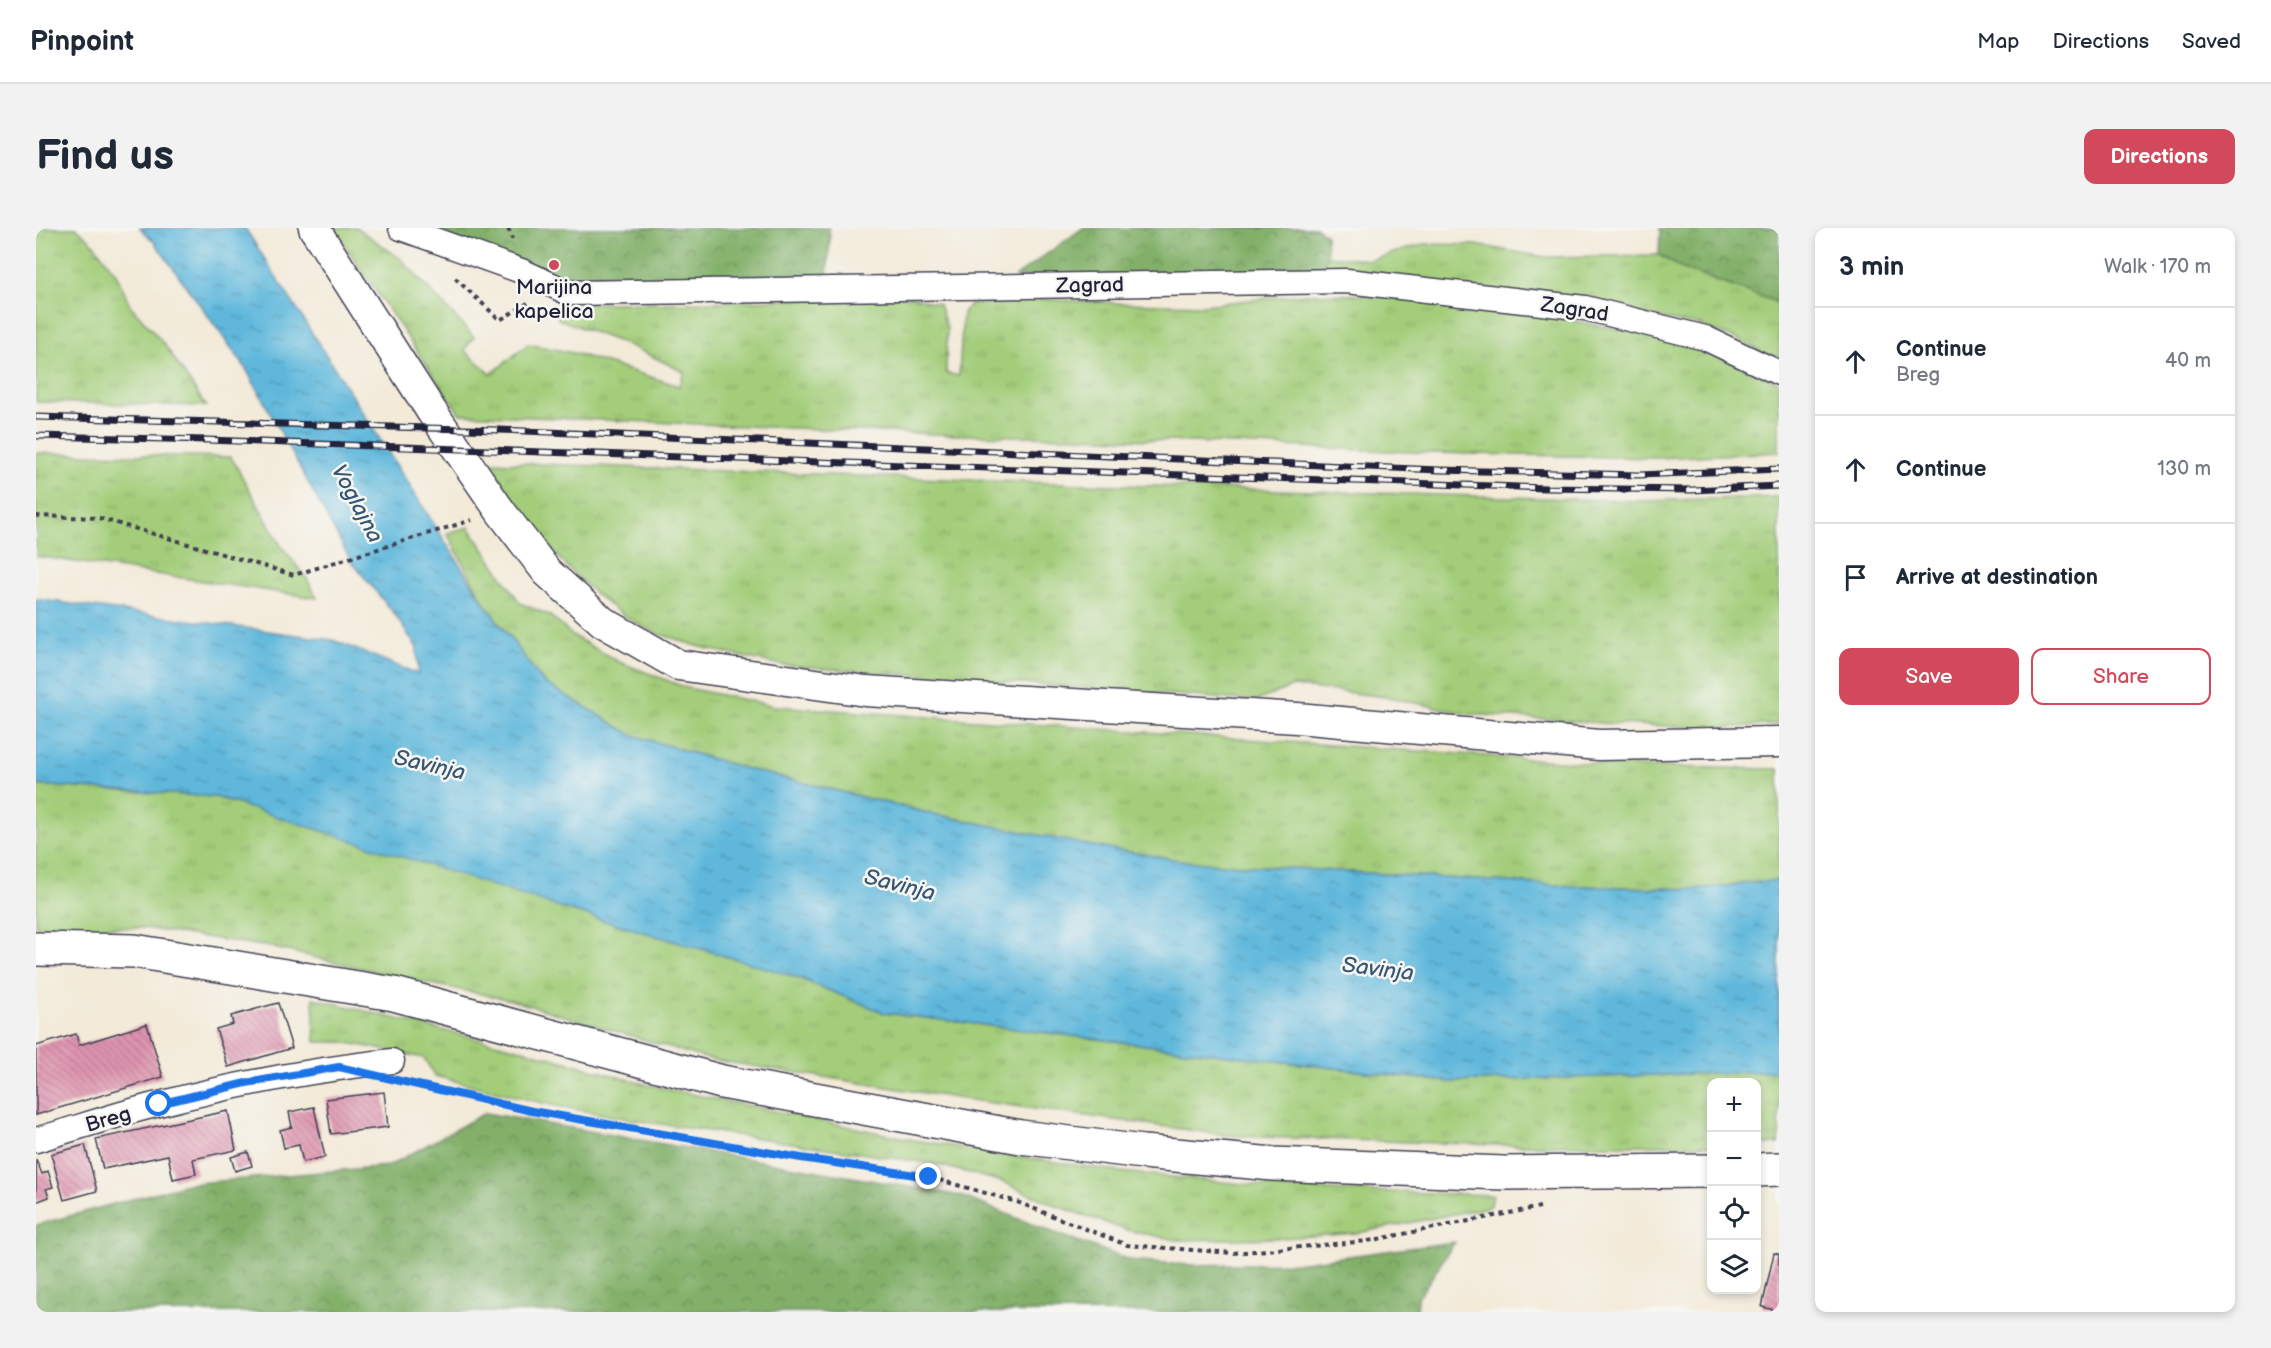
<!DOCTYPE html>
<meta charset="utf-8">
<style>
:root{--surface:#fff;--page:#f2f2f3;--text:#1f2937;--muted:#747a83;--line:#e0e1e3;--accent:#d1495b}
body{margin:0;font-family:"Balsamiq Sans",sans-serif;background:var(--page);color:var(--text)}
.controls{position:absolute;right:18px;bottom:18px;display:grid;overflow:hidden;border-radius:12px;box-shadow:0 3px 9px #0003}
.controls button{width:54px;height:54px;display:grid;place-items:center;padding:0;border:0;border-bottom:2px solid var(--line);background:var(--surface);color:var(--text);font:30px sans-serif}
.stop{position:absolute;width:18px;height:18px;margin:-14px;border:4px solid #1a73e8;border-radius:50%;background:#fff}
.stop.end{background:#1a73e8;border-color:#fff;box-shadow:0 2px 6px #0008}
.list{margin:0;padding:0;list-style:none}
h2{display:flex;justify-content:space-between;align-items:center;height:78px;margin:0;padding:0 24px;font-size:26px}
h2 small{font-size:20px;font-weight:400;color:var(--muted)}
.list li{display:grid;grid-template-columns:39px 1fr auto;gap:18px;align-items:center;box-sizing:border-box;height:108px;padding:0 24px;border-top:2px solid var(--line)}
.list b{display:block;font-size:22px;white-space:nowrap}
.list p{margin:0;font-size:20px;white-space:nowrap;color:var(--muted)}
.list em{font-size:20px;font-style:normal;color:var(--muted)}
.actions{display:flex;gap:12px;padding:18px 24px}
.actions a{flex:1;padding:14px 0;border:2px solid var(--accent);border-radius:12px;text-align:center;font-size:21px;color:var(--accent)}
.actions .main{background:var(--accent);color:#fff}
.icon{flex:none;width:33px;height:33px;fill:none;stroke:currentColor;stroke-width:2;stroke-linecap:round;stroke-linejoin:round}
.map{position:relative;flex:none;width:1743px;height:1084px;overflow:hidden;border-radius:12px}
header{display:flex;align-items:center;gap:36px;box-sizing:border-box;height:84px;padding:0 30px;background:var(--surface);border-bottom:2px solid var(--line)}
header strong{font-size:28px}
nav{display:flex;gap:33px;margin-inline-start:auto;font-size:21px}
.intro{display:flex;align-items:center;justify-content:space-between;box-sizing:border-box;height:144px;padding:0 36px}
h1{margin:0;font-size:42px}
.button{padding:15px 27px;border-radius:12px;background:var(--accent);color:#fff;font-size:21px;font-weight:700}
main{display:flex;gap:36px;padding:0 36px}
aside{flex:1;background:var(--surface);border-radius:12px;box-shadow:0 3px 9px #0003}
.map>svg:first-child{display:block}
.grass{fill:url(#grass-tufts);stroke:#62785a;stroke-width:1.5}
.forest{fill:url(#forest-crowns);stroke:#526952;stroke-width:1.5}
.water{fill:url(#water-ripples);stroke:#406d8c;stroke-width:1.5}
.building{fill:url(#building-back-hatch)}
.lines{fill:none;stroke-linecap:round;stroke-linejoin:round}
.minor-casing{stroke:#414053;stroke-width:27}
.tertiary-casing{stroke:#414053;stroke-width:33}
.primary-casing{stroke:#414053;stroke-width:36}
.path{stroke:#414053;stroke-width:4;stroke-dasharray:4.5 4.5;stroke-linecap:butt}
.minor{stroke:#fff;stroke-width:24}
.tertiary{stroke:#fff;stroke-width:30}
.primary{stroke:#fff;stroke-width:33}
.rail-casing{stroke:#22223b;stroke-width:7}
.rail{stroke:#f6f6f2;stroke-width:4.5;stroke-dasharray:14;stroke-linecap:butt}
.route{stroke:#1a73e8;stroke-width:8}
.poi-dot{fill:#d1495b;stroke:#f6f6f2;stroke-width:2}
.labels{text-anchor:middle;stroke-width:5;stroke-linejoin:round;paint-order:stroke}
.street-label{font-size:21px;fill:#22223b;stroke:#f6f6f2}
.poi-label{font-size:21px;fill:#22223b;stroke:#f6f6f2}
.water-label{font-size:22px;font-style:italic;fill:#375673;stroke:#f6f6f2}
</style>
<header>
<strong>Pinpoint</strong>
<nav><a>Map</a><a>Directions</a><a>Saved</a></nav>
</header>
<div class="intro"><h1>Find us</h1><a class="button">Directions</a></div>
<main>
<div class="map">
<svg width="1743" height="1084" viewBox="0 0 1743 1084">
<defs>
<pattern id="grass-tufts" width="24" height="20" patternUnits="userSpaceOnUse" patternTransform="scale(1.5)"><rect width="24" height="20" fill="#a3cd79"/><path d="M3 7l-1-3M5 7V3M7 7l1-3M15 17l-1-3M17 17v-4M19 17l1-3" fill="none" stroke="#8cb06a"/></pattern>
<pattern id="forest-crowns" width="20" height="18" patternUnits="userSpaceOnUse" patternTransform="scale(1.5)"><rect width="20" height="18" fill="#82b069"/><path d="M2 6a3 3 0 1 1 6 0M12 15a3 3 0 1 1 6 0" fill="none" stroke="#6a8f58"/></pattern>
<pattern id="water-ripples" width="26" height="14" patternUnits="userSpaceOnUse" patternTransform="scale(1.5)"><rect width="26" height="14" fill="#5eb8dc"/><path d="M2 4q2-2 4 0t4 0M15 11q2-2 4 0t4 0" fill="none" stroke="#4d95b4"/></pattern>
<pattern id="building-back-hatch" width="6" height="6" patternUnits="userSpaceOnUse" patternTransform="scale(1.5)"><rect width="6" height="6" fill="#df94af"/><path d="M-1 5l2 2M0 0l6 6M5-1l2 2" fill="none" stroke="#b47890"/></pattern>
</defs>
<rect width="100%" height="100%" fill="#f6f6f2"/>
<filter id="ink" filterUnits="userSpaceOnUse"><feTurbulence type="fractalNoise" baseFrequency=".0167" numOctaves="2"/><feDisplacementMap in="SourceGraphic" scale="12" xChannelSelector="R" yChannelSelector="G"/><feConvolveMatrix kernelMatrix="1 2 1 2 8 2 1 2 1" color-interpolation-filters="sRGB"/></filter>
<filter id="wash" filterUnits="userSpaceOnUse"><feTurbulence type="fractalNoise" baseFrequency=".008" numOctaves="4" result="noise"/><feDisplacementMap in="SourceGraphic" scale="24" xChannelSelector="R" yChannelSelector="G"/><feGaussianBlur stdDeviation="1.35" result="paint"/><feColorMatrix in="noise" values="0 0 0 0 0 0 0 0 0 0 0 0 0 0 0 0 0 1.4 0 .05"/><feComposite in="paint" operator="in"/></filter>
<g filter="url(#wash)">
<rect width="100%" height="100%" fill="#f3ead8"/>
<!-- grass -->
<path class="grass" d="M0,0H41L57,15L80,46L94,77L128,116L170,178L0,174Z
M297,0H321L364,30L438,109L428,122L455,146L492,116L538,125L643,158L648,144L597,119L522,91V75H644L875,68L903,76L911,100L910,145L923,148L927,84L940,71L968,69L1082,75L1168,77L1269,66L1335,67L1486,84L1641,111L1743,154V224L1622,230L1395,225L1046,209L921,207L424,186Z
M1388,16L1440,17L1509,29L1623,27L1647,41L1743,75V133L1705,113L1663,97L1328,44L1285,41L1291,28L1334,32Z
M0,225L195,229L244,316L271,351L281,370L0,328Z
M453,234L985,254L1603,273L1743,269V496L1686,500L1579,496L1433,486L1350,469L1257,458L1221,473L747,437C712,430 679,424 645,413C635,409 624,407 615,403C543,367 495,300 453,234Z
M433,299L484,375L513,387L537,408L583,434L651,460L739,478L1609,539L1743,541V652L1660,661L1536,658L1156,634L1056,618L893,585L711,541L596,507L507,454L449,376L411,305Z
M0,557L180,569L760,749L849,785L1413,854L1743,843V916H1721L1720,854H1676L1675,917H1464L1197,908L927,871L672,831L475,772L366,750L235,719L107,700L0,698Z
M277,770L495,824L612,857L878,912L1085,944L1259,961L1457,967L1453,979L1322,1005L1246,1010L1141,1012L1090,1002L1021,978L967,954L899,936L605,893L515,877L399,848L388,830L307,814H279Z"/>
<!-- forest -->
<path class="forest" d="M392,0H793L794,10L791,49L574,54L524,50Z
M1047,0H1280L1290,7L1291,28L1285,41L1158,55L979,49Z
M1624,0H1743V75L1647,41L1623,27Z
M449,885L925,968L1008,1001L1094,1032L1153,1037L1260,1035L1419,1014L1382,1070L1381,1084H0V997L151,956L353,938Z"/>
<!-- water -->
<path class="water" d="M104,0H209L449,376L507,454L596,507L711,541L892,585L1056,618L1156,634L1536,658L1660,661L1743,652V843L1413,854L849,785L760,749L529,681L180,569L0,557V371L297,412L382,446L381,420L360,388L315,333L209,139L119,15Z"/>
<g id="blocks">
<!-- building -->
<path class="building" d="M242,775L256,820L192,839L180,801L197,796L195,788Z
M111,796L127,849L0,887V818L40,806L43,817Z
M348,864L352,899L295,906L290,871Z
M278,879L289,929L267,934L263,917L248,920L244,902L256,899L253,884Z
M192,883L200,922L157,931L160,946L137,951L132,927L67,941L60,911Z
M49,917L61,963L28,972L15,926Z
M212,924L216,938L199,943L195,929Z
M0,931L6,946L12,943L17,959L10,961L13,969L0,974Z
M1738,1025L1743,1026V1083L1726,1079Z"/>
</g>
</g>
<g filter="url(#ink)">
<use href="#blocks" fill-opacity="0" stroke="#414053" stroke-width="1.5"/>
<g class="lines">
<defs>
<path id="minor" d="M365,0L488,44L533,65L1311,53L1549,80L1669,110L1743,145
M0,912C41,900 81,886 123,876C199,856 277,842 356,833"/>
<path id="tertiary" d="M278,0L396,184L465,284L511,344L567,394L642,437L830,463L1261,490L1563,517L1743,514"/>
<path id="primary" d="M0,721L98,723L358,766L686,854L985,909L1107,924L1237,936L1467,945L1676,943
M1720,942L1743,941"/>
</defs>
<!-- minor casing -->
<use href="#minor" class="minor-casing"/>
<!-- tertiary casing -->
<use href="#tertiary" class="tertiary-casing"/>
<!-- primary casing -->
<use href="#primary" class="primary-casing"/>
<!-- path -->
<path class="path" d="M472,0L476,11
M419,50L464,92L492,75
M0,288L63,290L258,347L436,292
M372,855L496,883L765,930L893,949L981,974L1091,1017L1197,1025L1332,1013L1504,979"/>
<!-- minor -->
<use href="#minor" class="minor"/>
<!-- tertiary -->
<use href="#tertiary" class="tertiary"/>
<!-- primary -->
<use href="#primary" class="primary"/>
<defs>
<path id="rail" d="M0,189L464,202L1403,242L1603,247L1743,241
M0,208L171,212L1510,260L1656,262L1743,258"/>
</defs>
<!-- rail casing -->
<use href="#rail" class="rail-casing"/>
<!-- rail -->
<use href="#rail" class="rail"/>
</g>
</g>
<g class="lines" filter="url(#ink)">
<!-- route -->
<path class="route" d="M123,876L210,855L303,839L496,883L765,930L893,949"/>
</g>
<!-- markers -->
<circle class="poi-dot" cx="518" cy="37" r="6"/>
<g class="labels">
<!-- street labels -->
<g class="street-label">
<text transform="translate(1054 57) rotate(-1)" y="7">Zagrad</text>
<text transform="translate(1539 81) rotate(9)" y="7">Zagrad</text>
<text transform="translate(72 891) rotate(-16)" y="7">Breg</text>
</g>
<!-- poi labels -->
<g class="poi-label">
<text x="518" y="66">Marijina<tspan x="518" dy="24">kapelica</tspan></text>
</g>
<!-- water labels -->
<g class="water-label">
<text transform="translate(322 275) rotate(62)" y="8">Voglajna</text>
<text transform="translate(394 536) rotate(13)" y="8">Savinja</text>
<text transform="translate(864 656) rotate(14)" y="8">Savinja</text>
<text transform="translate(1342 740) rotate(7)" y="8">Savinja</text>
</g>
</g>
</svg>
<div class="controls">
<button>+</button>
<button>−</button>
<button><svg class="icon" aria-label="locate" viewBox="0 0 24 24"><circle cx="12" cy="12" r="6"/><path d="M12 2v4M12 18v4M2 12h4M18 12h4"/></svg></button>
<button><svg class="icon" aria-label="layers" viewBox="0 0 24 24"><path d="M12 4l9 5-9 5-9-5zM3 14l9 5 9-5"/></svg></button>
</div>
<div class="stop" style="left:123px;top:876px"></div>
<div class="stop end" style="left:893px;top:949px"></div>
</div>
<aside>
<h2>3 min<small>Walk · 170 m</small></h2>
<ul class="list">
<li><svg class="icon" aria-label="ahead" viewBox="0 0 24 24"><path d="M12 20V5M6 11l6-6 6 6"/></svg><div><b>Continue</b><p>Breg</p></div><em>40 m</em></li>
<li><svg class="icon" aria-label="ahead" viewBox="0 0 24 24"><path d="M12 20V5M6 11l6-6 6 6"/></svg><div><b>Continue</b></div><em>130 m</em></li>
<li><svg class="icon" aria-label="arrive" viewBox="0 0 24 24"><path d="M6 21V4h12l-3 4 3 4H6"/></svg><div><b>Arrive at destination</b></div></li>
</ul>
<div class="actions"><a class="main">Save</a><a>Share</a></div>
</aside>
</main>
